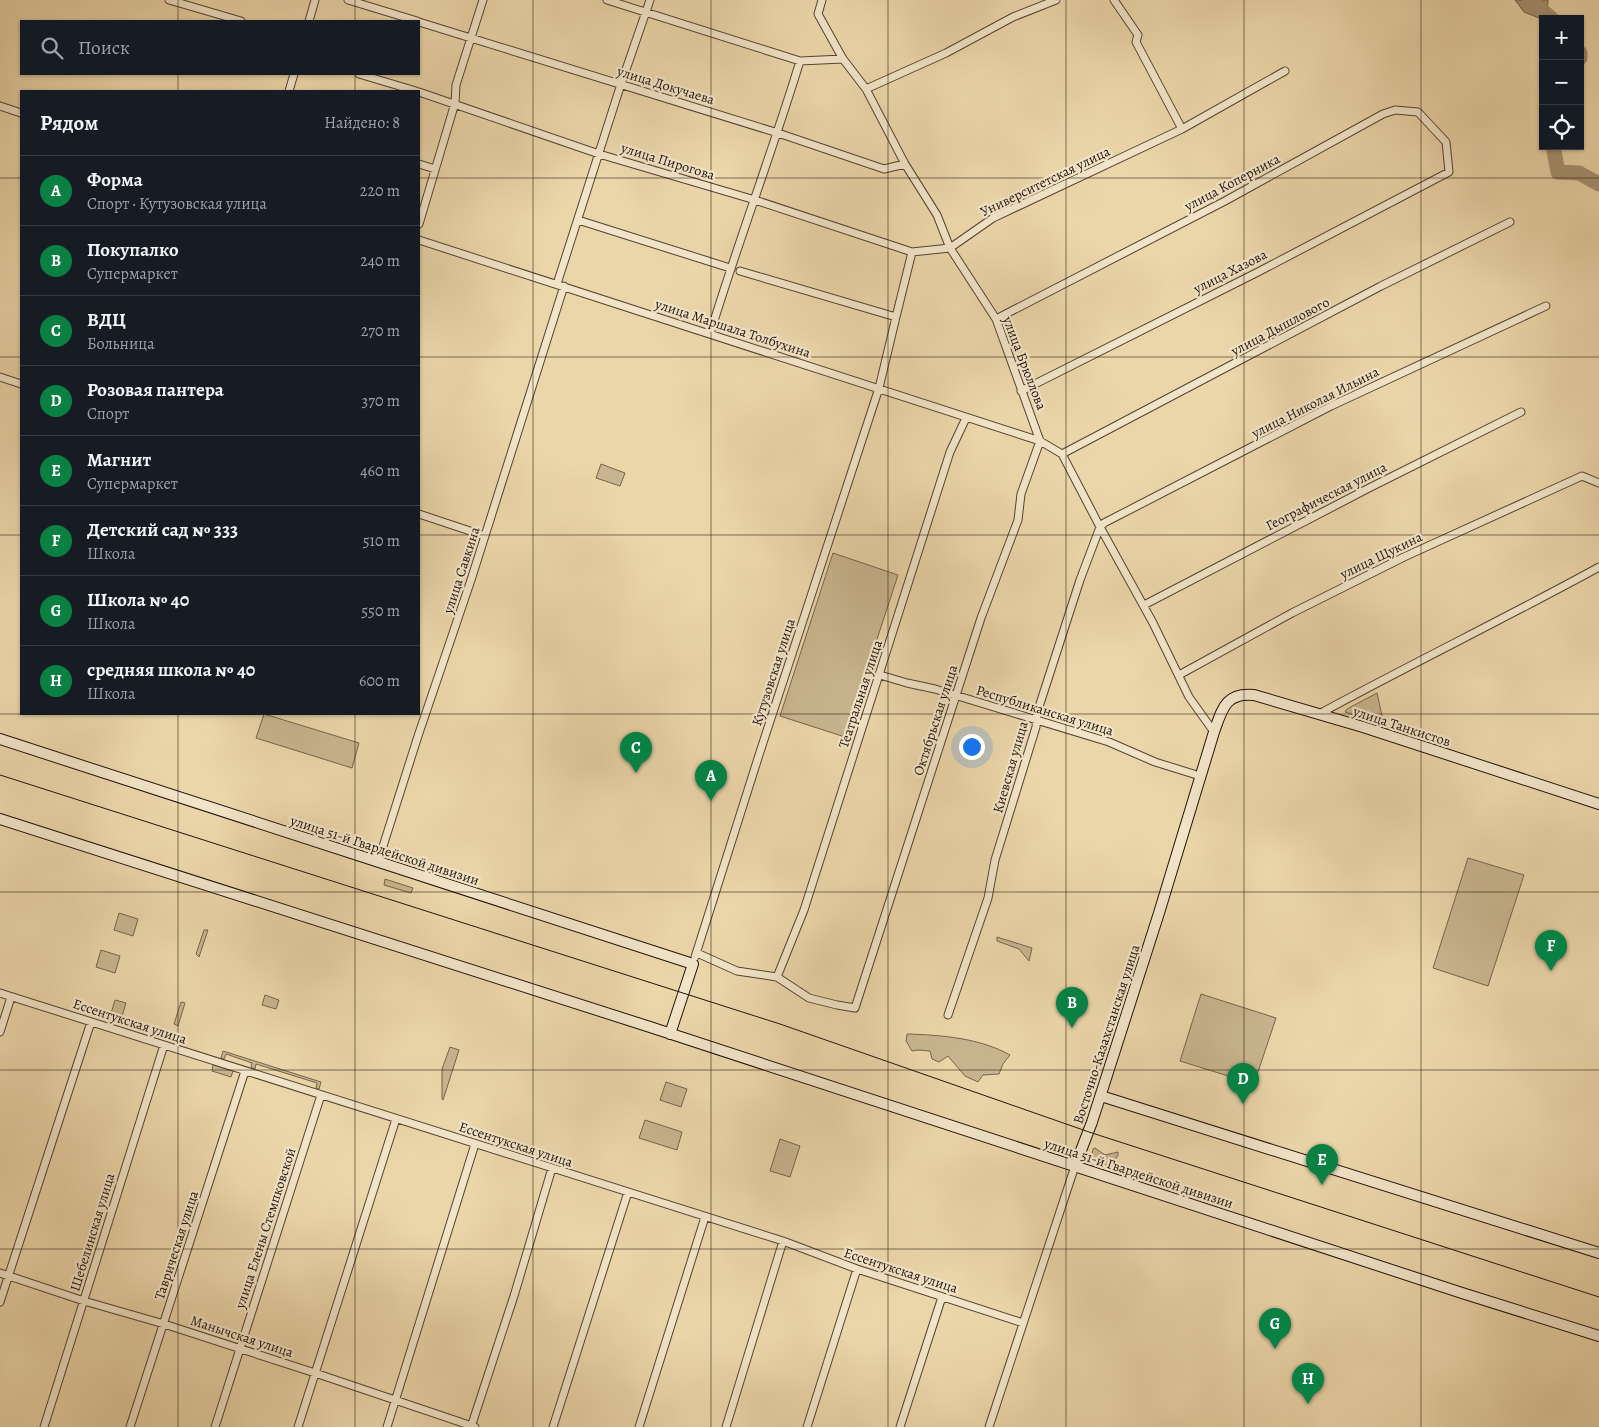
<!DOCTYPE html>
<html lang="ru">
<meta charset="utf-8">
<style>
:root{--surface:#171b24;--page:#20242c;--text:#f1f3f6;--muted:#9ea1a6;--line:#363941;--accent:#0b8043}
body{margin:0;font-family:Alegreya,serif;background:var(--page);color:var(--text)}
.controls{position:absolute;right:15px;top:15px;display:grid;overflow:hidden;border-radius:0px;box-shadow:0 1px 4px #0004}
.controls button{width:45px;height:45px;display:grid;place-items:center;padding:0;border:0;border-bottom:1px solid var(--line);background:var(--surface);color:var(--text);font:25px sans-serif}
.you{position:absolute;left:971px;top:746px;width:18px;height:18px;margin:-12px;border:4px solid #fff;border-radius:50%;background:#1a73e8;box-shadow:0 0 0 8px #1a73e833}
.badge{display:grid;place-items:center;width:32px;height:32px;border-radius:50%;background:var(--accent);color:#fff;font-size:16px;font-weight:700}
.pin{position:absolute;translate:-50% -41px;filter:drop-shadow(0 1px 2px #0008)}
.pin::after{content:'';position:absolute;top:26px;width:18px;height:15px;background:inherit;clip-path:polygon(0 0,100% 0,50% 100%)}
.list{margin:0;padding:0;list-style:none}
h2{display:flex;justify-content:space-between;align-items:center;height:65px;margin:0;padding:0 20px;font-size:21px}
h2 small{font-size:16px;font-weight:400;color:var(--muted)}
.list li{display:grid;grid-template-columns:32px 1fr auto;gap:15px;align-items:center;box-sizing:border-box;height:70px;padding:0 20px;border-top:1px solid var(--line)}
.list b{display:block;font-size:19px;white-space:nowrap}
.list p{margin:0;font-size:16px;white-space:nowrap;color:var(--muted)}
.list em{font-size:16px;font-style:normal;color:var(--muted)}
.icon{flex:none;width:28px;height:28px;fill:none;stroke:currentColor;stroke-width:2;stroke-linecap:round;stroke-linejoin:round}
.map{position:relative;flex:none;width:1599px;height:1427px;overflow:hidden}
.search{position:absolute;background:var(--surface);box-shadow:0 1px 4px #0004;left:20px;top:20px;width:400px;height:55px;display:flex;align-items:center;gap:12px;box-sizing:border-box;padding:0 18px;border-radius:0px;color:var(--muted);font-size:19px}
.panel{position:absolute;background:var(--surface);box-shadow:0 1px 4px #0004;left:20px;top:90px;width:400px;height:625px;border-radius:0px}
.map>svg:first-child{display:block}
.green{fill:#c8b58f;stroke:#74644c}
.water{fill:#a69373;stroke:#705f49}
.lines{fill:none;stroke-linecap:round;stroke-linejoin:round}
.river{stroke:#a69373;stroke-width:15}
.minor-casing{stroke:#534331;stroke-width:9}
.secondary-casing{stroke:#201209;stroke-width:12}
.minor{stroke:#f2e4c8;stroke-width:7}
.secondary{stroke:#f2e4c8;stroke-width:10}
.tram{stroke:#201209;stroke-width:1}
.grid{fill:none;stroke:#201209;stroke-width:1;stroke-opacity:0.55}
.labels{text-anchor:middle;stroke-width:4.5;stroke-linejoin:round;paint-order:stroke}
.street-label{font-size:14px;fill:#201209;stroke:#f2e4c8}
</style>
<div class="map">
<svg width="1599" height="1427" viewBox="0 0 1599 1427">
<rect width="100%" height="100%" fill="#ebd6aa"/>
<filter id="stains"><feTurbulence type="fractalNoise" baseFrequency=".004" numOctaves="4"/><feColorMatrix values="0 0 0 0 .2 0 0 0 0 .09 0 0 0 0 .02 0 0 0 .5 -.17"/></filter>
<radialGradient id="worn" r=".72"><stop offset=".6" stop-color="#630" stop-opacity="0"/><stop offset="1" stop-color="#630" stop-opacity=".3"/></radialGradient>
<!-- green -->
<path class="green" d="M601,464L625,473L620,486L596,478Z
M833,553L898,575L845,737L780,716Z
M1377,693L1384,725L1345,712L1347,709Z
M264,714L359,743L352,768L256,738Z
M1468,858L1524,875L1488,986L1433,968Z
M385,879L413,888L411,893L384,885Z
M119,913L138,919L133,936L114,930Z
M204,930H208L199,957L196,954Z
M997,937L1032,948L1029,961L1019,949L997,941Z
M101,950L120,956L115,973L96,967Z
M1201,994L1276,1018L1254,1084L1180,1061Z
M265,995L279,1000L276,1009L262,1005Z
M115,1000L126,1003L120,1023L109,1020Z
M181,1002L185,1003L178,1026L174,1024Z
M907,1034C941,1035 980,1038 1010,1055L1003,1064L999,1074L983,1075L978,1082L965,1076L948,1056L939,1062L932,1059L930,1051L918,1050L912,1051L906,1041Z
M450,1047L459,1050L443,1100L442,1099V1069Z
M223,1051L321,1082L319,1089L316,1088L317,1083L256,1064L255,1069L251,1067L252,1063L226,1054L224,1059L221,1058Z
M213,1065L233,1071L231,1077L212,1071Z
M666,1082L687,1089L681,1107L660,1100Z
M645,1120L682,1132L677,1150L639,1138Z
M780,1139L800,1146L790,1177L770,1171Z
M1095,1148L1105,1155L1118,1152V1155L1111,1167L1091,1160L1093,1149Z"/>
<!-- water -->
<path class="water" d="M1515,0H1548L1547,14L1539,18L1524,12Z"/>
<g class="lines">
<!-- river -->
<path class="river" d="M1530,0L1552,19
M1580,53V58
M1553,146L1558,172L1579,173L1599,184"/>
<defs>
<path id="minor" d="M169,0L241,21
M348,0L417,21
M607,0L800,61L843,59
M822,0L818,14L843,59L866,89L905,164L937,215L950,248L996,319L1040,441
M1114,0L1138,35L1136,42L1182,129
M309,21L315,0
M419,22L778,133L884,169L905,164
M359,74L416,91
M866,89L946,53L1013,17L1056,0
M289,91L294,74
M419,92L599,154L755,200L912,252
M0,106L21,113
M419,164L435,169
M578,220L730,268
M419,224L455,103L456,85L483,0
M419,240L1040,441L1062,454L1100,527L1153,623L1189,697L1214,732
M740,271L896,317L912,252L950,248L993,218L1182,129L1285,71
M557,284L621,84L650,0
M996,319L1225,201L1383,114L1395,110L1418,112L1446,142L1449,172L1258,272L1021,391
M710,334C738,242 772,153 800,61
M0,377L21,384
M1062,454L1381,286L1510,222
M419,514L485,536
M1144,605L1369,488L1521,412
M880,675L907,683L935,689L1109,742L1155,762L1200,776
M1179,675L1292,613L1404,557L1582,476L1599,483
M1319,714C1411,664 1506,618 1599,567
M378,862L418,736L471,580L564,286
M697,953L737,971L777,977L809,998L837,1005L855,1008L981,618L1018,520L1021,494L1040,441
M695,957L759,755L879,388L896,317
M777,977L804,910L950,452L966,418
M0,993L783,1241L857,1269L1023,1323
M948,1015L988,898L995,860L1036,727L1037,713L1080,580L1100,527L1104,523L1331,406L1546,306
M0,1032L11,997
M0,1273L84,1301L164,1324L315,1373L475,1427
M0,1302L91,1022
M44,1427L164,1045
M130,1427L245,1071
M215,1427L321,1095
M298,1427L396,1119
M387,1427L475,1144
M471,1427L514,1296L552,1168
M553,1427L628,1192
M639,1427L705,1217
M726,1427L783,1241
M807,1427L857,1269
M900,1427L942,1297
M989,1427L1075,1166"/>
<path id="secondary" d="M0,739L693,964L670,1034
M0,819L650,1027L1462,1293L1599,1336
M1101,1096L1599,1253
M1075,1166L1092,1122L1159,913L1214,732C1222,710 1225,692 1254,695L1363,727L1599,804"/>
</defs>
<!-- minor casing -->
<use href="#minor" class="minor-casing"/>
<!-- secondary casing -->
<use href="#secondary" class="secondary-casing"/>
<!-- minor -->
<use href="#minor" class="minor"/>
<!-- secondary -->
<use href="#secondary" class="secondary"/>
<!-- tram -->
<path class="tram" d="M0,775L780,1024L1089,1132L1599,1297"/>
</g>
<!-- grid -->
<path class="grid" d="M178,0V21M355,0V21M533,0V1427M711,0V1427M888,0V1427M1066,0V1427M1244,0V1427M1421,0V1427M178,74V91M355,74V91M0,178H21M419,178H1599M0,357H21M419,357H1599M0,535H21M419,535H1599M0,714H21M178,714V1427M355,714V1427M419,714H1599M0,892H1599M0,1070H1599M0,1249H1599"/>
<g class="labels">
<!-- street labels -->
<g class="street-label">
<text transform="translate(666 85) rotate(17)" y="5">улица Докучаева</text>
<text transform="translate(668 161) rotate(17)" y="5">улица Пирогова</text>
<text transform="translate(1045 181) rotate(-26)" y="5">Университетская улица</text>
<text transform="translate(1232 182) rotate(-28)" y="5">улица Коперника</text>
<text transform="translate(1230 271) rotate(-27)" y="5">улица Хазова</text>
<text transform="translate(1280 326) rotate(-28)" y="5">улица Дышлового</text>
<text transform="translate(733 328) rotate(18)" y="5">улица Маршала Толбухина</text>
<text transform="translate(1025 363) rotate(69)" y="5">улица Брюллова</text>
<text transform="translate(1315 402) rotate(-27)" y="5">улица Николая Ильина</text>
<text transform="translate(1326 496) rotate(-27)" y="5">Географическая улица</text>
<text transform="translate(1381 555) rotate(-26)" y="5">улица Щукина</text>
<text transform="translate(461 570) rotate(-72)" y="5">улица Савкина</text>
<text transform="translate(773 672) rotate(-72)" y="5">Кутузовская улица</text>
<text transform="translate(860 694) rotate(-72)" y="5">Театральная улица</text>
<text transform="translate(1045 710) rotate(17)" y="5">Республиканская улица</text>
<text transform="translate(935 720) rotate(-72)" y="5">Октябрьская улица</text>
<text transform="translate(1402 726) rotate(18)" y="5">улица Танкистов</text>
<text transform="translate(1010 767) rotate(-74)" y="5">Киевская улица</text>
<text transform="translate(385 850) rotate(18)" y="5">улица 51-й Гвардейской дивизии</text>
<text transform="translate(130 1021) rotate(18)" y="5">Ессентукская улица</text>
<text transform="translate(1106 1034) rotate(-72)" y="5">Восточно-Казахстанская улица</text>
<text transform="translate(516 1144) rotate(18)" y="5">Ессентукская улица</text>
<text transform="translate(1139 1173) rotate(18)" y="5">улица 51-й Гвардейской дивизии</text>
<text transform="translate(265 1228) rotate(-72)" y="5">улица Елены Стемпковской</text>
<text transform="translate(92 1232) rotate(-73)" y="5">Шебелинская улица</text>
<text transform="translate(176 1245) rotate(-72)" y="5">Таврическая улица</text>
<text transform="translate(901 1270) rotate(18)" y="5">Ессентукская улица</text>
<text transform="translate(242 1336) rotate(18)" y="5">Манычская улица</text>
</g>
</g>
<rect width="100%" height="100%" filter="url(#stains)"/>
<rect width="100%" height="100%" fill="url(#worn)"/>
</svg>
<div class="controls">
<button>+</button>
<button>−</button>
<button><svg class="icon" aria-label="locate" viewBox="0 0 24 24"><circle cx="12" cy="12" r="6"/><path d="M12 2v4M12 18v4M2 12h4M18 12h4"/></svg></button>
</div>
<div class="you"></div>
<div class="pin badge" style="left:711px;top:801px">A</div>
<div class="pin badge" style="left:1072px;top:1028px">B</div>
<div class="pin badge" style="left:636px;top:773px">C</div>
<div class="pin badge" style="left:1243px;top:1104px">D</div>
<div class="pin badge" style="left:1322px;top:1185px">E</div>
<div class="pin badge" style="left:1551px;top:971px">F</div>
<div class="pin badge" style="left:1275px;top:1349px">G</div>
<div class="pin badge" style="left:1308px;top:1404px">H</div>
<div class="search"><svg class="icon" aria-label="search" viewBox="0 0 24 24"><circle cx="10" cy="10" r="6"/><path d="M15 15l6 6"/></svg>Поиск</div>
<section class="panel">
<h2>Рядом<small>Найдено: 8</small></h2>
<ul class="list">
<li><span class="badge">A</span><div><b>Форма</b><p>Спорт · Кутузовская улица</p></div><em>220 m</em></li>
<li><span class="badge">B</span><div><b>Покупалко</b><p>Супермаркет</p></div><em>240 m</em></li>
<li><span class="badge">C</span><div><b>ВДЦ</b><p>Больница</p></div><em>270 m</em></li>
<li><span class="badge">D</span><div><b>Розовая пантера</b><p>Спорт</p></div><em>370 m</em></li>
<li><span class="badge">E</span><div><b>Магнит</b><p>Супермаркет</p></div><em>460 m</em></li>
<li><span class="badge">F</span><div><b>Детский сад № 333</b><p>Школа</p></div><em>510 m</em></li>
<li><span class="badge">G</span><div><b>Школа № 40</b><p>Школа</p></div><em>550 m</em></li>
<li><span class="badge">H</span><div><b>средняя школа № 40</b><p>Школа</p></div><em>600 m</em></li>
</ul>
</section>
</div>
